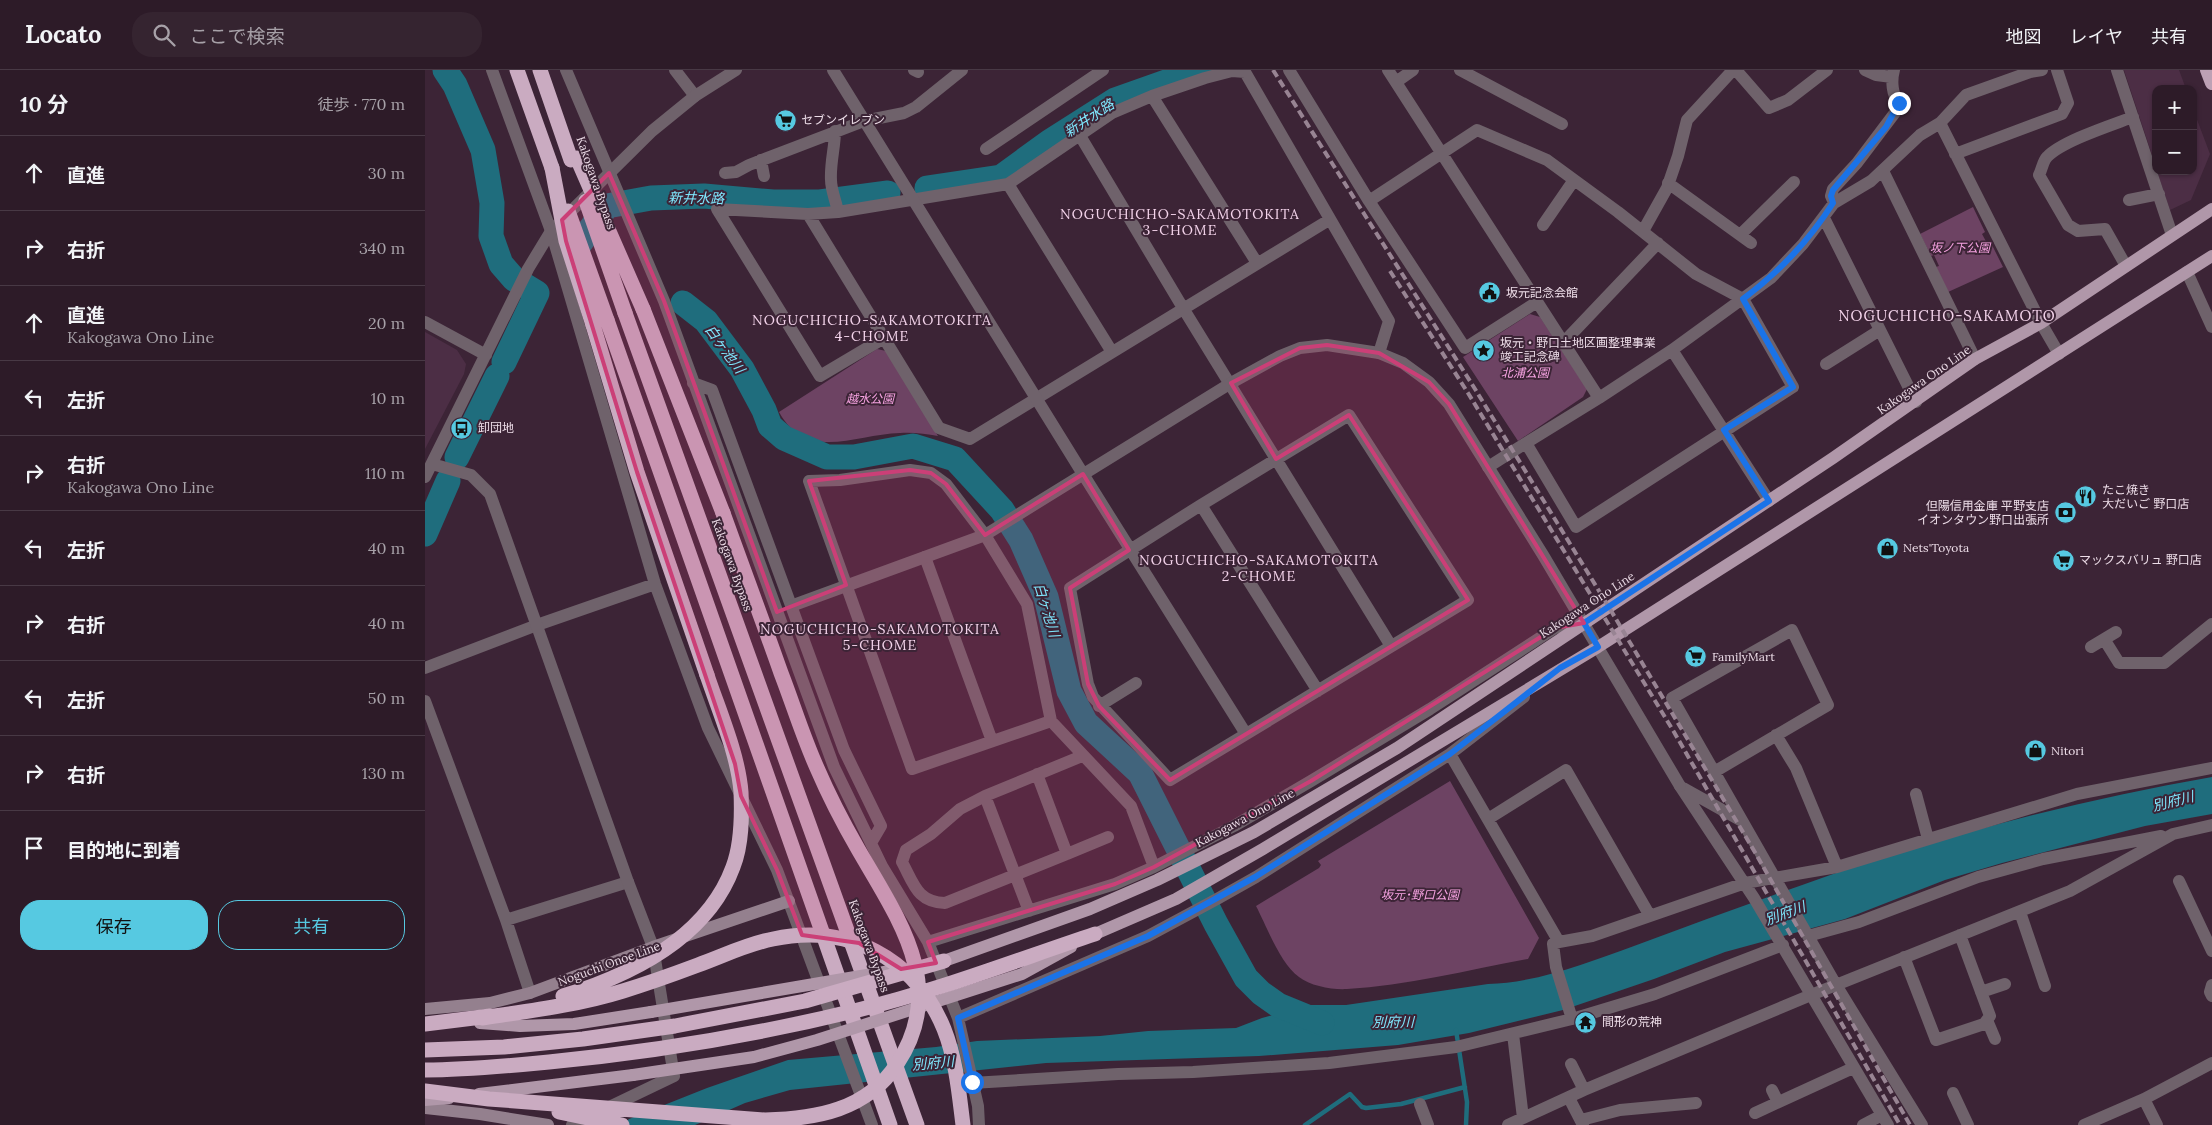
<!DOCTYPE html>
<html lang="ja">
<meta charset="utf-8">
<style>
:root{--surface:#2d1b28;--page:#352430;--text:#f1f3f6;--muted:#a7a1a8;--line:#483945;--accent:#56c9e1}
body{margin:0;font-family:Lora,"Noto Sans JP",serif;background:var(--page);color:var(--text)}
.controls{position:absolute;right:15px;top:15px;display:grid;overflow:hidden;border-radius:10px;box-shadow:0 1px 4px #0004}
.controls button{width:45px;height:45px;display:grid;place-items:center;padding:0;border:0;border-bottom:1px solid var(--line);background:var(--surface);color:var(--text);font:25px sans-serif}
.stop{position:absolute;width:15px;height:15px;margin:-11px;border:4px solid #1a73e8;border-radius:50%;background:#fff}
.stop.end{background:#1a73e8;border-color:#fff;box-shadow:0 1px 5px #0008}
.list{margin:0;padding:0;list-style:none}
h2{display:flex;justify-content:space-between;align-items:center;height:65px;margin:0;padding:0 20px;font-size:21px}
h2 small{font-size:16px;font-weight:400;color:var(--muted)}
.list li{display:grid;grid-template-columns:32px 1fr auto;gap:15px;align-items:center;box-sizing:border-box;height:75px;padding:0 20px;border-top:1px solid var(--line)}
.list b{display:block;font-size:19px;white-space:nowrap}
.list p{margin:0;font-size:16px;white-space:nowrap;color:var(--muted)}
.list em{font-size:16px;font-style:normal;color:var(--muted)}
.actions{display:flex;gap:10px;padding:15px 20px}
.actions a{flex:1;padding:11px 0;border:1px solid var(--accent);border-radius:20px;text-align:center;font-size:18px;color:var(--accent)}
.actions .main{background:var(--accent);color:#111}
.icon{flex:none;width:28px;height:28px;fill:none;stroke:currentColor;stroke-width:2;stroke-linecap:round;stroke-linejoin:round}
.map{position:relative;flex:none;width:1787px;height:1055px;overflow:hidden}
header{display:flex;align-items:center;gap:30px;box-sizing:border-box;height:70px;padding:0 25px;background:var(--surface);border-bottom:1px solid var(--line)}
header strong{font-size:24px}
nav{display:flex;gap:28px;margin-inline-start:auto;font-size:18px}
.search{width:350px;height:45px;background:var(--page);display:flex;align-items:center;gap:12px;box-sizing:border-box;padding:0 18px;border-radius:20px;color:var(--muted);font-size:19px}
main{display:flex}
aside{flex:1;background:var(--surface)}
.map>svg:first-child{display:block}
.built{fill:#4c2e45}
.green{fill:#6d4363}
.water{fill:#1f6d7d}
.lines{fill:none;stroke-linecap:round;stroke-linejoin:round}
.stream{stroke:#1f6d7d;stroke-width:4.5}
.river{stroke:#1f6d7d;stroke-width:25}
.minor{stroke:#6f626b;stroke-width:12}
.tertiary{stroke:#6f626b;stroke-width:12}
.secondary{stroke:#94808e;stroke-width:12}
.primary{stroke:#b097a9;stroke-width:12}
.trunk{stroke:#bda1b5;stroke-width:14}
.motorway{stroke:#caabc1;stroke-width:15}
.rail{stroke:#988493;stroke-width:4;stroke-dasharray:8 4;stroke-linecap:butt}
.primary-bridge{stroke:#b097a9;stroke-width:12}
.motorway-bridge{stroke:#caabc1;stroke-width:15}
.route{stroke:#1a73e8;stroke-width:6}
.marked{fill:#cb3f77;fill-opacity:0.2;stroke:#cb3f77;stroke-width:4;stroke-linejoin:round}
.labels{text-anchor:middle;stroke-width:4;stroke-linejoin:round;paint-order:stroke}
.poi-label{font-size:12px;fill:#eddde8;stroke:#3c2436;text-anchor:start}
.street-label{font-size:12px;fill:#eddde8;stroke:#3c2436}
.park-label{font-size:12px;font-style:italic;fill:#f7a3e2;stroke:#3c2436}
.water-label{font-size:14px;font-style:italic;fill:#7ee5fb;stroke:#3c2436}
.neighbourhood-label{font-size:14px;letter-spacing:1px;fill:#f4d4eb;stroke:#3c2436}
.quarter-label{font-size:15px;letter-spacing:1px;fill:#f4d4eb;stroke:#3c2436}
</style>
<header>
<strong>Locato</strong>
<div class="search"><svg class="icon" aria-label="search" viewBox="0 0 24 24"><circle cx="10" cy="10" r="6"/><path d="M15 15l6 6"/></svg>ここで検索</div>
<nav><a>地図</a><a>レイヤ</a><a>共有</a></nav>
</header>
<main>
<aside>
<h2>10 分<small>徒歩 · 770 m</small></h2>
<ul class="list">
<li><svg class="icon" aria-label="ahead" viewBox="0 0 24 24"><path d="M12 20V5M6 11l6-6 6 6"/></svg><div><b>直進</b></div><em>30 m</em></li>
<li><svg class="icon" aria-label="right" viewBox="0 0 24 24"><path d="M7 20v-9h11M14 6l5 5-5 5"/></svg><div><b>右折</b></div><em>340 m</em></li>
<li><svg class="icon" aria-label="ahead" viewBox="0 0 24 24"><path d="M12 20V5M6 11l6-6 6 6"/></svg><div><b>直進</b><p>Kakogawa Ono Line</p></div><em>20 m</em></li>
<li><svg class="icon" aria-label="left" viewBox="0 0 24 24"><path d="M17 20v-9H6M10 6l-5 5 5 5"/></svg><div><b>左折</b></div><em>10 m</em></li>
<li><svg class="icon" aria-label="right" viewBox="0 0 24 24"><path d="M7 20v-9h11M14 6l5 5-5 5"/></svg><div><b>右折</b><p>Kakogawa Ono Line</p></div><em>110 m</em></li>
<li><svg class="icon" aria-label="left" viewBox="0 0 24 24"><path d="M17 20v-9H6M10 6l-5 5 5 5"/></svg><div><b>左折</b></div><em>40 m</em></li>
<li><svg class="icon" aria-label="right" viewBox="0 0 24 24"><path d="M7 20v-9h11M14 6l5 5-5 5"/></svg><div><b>右折</b></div><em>40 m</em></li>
<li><svg class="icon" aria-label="left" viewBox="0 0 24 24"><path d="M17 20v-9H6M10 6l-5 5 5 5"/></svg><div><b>左折</b></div><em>50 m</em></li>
<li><svg class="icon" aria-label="right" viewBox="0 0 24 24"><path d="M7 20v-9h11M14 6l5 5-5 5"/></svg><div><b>右折</b></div><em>130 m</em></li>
<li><svg class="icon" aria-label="arrive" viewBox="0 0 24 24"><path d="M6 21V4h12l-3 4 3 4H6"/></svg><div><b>目的地に到着</b></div></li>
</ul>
<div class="actions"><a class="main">保存</a><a>共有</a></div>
</aside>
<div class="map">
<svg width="1787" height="1055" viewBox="0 0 1787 1055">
<rect width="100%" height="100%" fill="#3c2436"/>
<!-- built -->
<path class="built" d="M1699,0H1754L1761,19H1731V97Z
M1768,39L1785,84L1766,130L1745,140L1732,101H1768Z
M0,262L32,280L41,294L39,304L0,379Z"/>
<!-- green -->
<path class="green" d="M1548,137L1560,162L1557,164L1563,175L1566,173L1578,197L1523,222L1511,197L1514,196L1509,185L1506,186L1495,164Z
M1105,244L1115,247L1162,319L1158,327L1093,371L1038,287Z
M452,279L461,281L513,366C501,364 488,362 475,363C431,364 382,393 354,342Z
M1025,711L1114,868L1103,889C1043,900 982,916 922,919C908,920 885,916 874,907C855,893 842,857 831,836L894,798L896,795L893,791Z"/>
<!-- water -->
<path class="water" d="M1787,707V744L1720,756L1577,793L1520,810L1420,849L1300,882L1229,909L1138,940L1044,963L973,975L834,986L621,993L365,1020L320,1033L270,1055H197L204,1049L282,1018L363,990L511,977L552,971L675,966L723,961L811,958L837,948L884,935H921L1063,914C1112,913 1164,892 1209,876C1266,855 1323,834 1380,814C1512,767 1650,731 1787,707Z"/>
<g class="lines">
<!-- stream -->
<path class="stream" d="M1031,960L1042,1032L1041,1055
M880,1055L925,1024L937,1037L941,1038L976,1034L1040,1017"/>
<!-- river -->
<path class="river" d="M20,0L30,15L58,80L67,133L66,166L76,194L89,209L112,223L79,292
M502,118L576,107L624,72L690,30L775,0
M156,198L151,179L182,136L226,128L279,126L348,132H395L463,123
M258,233L281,251L317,299L339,340L345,356L359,368L402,387H429L488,376L530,389L577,440L596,470L621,527L644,621L661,653L715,703L791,854L821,908L836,923L853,935L897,953
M32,387L72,306
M0,464L23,411"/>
<!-- minor -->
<path class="minor" d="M67,0L126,161L230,514L283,658L352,800L447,1055
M141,0L239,231L409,697L457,796L503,872L533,948L553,1036L554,1055
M250,0L270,26
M489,0L493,2
M864,0L944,131L1040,278L1112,232
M963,0L1174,328
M1035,0L1137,54
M1311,0L1344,38L1363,30L1402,0
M1440,0L1451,5L1467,7
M1692,0L1747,165
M971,12L988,0
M727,26L832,193
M1515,53L1616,253L1634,284
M410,61C410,77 405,93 406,110C406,120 411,131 413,142
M654,64L758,238L966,576
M561,79L678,0
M1530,84L1637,44L1643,33L1632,0
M336,90L339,106
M1458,101L1550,289
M300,103L311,102L324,95L439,51L479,43L491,37L537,0
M1243,113L1326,173
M583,114L687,282
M1704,130L1734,124
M944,131L1052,60L1122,90L1193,142L1271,204L1318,229L1368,317L1151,457L1101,373L1174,328L1247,280L1346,208L1378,174L1409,133L1446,111L1495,65L1515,53L1541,25L1605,2L1617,0
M1409,133L1406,126L1408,119L1432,93L1472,40L1474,33C1467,25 1466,11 1469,0
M292,139L383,144L413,142L583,114L687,43L727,26L780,8L807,1L820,2L964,251L954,283
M292,139L395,306L459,268
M383,144L514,358L545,369L904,150
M1399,148L1491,332
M1118,155L1149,110
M1218,161L1242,118L1253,86L1262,50L1308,0
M1315,165L1369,112
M1701,196L1680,159L1653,161L1643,155L1614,105C1617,99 1618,91 1622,87C1637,71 1687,55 1708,47
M1762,202L1787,257
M1138,273L1233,173
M1247,280L1344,431
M1401,294L1455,260
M268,313L287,320L419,680L456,756L446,773
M924,345L1043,530L745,710L668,627L663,614L645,518L776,435Z
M1063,397L1101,373
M658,404L821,664
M776,435L893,621
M500,487L567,671
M1679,569L1694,593H1739L1787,554
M1666,577L1691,562
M0,598L112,555L230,514
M0,631L81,850L105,923
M674,636L711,613
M626,651L487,699L384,411L415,410L485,400L506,403L521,414L560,465L602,534L626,651L706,736L729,797
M1351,665L1371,698L1412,797
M1025,684L1134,872L1167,866L1320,813L1412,797L1652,724L1787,698
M1289,702L1403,635L1367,560L1247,628L1411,915L1497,1055
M612,704L642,784L520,833C492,832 489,814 477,792L481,780L506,764L535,739L560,726L657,686
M1255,716L1329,828L1463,1055
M1258,718L1317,751
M1491,724L1503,769
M560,726L604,841
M1063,749L1141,700L1225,846
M642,784L683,767
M1754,811L1787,881
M1595,842L1620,916
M81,850L203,812
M1383,866L1434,852L1553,807L1618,789L1736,766
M503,872L690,814L729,797L809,756L886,711L1005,639L1130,558L1159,553
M1134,872L1128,874L1131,897L1147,949
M1479,887L1511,970L1559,954L1565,946L1535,865
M1787,915L1785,922L1787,926
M1556,922L1580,914
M533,948L723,866L792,829L831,807L1025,684L1099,627
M1562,950L1570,969
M1088,964L1098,1048
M1146,994L1159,1020
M547,1013L693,1004L768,1002L904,993L1031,977L1147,949L1230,924L1358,875
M1347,1020L1353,1032
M1528,1023L1543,1055
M1144,1028L1158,1055
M1719,1029L1732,1055
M995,1034L1003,1055
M1330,1043L1428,998
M1156,1050L1195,1040L1271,1033
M1083,1055L1159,1020L1386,925L1645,821L1748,764L1787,755
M1438,1055L1457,1045
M1659,1055L1719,1029L1787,993"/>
<!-- tertiary -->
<path class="tertiary" d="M408,0L658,404
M0,252L61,285
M7,394L46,405L65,424L203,812L228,877L249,1006L147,1055
M0,407L103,199L126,161L227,61L270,26L311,0
M366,536L560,465L806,313L855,286L875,278L902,275L954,283L978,293L1004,312L1024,334L1118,485L1255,716"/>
<!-- secondary -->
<path class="secondary" d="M0,939L65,933L105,923L228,877L364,831
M0,1038L55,1044L123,1055"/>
<!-- primary -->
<path class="primary" d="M670,864L751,829L838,779L1173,577L1787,186
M519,891L665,839L732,810L829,762L972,678L1408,388L1550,289L1616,253L1787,139
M55,953L95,956L149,954L226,942
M54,1024L208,1005
M0,1030L24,1028"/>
<!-- trunk -->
<path class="trunk" d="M1782,0L1787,13"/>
<!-- motorway -->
<path class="motorway" d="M92,0L127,98
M115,0L146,90
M218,239L298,443
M200,243L492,1055
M182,250L465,1055
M168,255L212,402L282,605"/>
<!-- rail -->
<path class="rail" d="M848,0L1050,319L1182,534L1331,784L1485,1055
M965,201L1043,323L1249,662L1475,1055"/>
<!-- primary-bridge -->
<path class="primary-bridge" d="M226,942L465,901
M208,1005L329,987L392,970L597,904L646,877"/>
<!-- motorway-bridge -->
<path class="motorway-bridge" d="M152,88L218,239
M127,98L141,171L168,255
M161,131L200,243
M143,141L182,250
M138,926C206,905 282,868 308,797C317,774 317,746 316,722C313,684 294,641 282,605
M57,948C104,941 153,935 198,921C224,913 249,904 273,895C298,886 322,874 348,869C423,853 490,888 519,959C531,989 534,1023 538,1055
M0,954L65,946
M0,980L79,977L158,969L250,956L380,931L519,891
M0,1000C41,1000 83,996 124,992C228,982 331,965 433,940C512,921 592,890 670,864
M0,1021L64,1029L340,1050C391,1049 442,1040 472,994C524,916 472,847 433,779C418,753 404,726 392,698C378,667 368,634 356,603C337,549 317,496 298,443
M134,1042L197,1055"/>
</g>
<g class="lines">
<!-- route -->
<path class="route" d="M547,1012L533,948L723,866L830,807L1025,684L1135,598L1173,577L1159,553L1344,431L1299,360L1368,317L1318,229C1354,202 1384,171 1408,133L1406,126L1408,120L1461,57L1474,33"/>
</g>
<!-- marked area -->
<path class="marked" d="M184,103L239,231L352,542L421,515L384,411L485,400L506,403L521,414L560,465L658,404L704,480L645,518L663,614L674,636L745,710L1043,530L924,345L851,389L806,313L875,278L902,275L954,283L1004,312L1024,334L1159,553L1130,558L886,711L729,797L690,814L503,872L511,893L476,899L434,873L377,865L352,800L316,726L310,694L212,402L141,171L137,150Z"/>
<!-- icons -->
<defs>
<symbol id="supermarket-disc" viewBox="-11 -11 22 22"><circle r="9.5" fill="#56c9e1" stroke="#3c2436"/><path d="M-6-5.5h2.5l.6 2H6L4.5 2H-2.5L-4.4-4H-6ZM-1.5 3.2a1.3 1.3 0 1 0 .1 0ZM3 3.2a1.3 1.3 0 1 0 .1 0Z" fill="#111"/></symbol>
<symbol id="civic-disc" viewBox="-11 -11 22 22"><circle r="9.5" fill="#56c9e1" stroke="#3c2436"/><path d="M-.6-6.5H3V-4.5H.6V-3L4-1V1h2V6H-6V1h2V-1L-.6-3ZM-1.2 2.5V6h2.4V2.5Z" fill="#111"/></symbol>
<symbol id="sight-disc" viewBox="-11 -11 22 22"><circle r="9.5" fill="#56c9e1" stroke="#3c2436"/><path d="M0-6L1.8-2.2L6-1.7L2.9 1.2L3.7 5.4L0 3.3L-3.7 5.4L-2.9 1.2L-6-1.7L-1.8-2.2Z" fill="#111"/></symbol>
<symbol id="bus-disc" viewBox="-11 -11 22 22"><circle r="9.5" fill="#56c9e1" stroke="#3c2436"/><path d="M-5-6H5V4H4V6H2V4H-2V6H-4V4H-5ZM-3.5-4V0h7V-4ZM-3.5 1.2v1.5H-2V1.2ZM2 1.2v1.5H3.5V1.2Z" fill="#111"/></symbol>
<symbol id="restaurant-disc" viewBox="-11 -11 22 22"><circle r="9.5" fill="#56c9e1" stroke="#3c2436"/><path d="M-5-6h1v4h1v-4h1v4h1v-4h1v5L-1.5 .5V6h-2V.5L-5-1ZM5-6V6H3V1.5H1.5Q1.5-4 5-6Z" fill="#111"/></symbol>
<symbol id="bank-disc" viewBox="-11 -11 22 22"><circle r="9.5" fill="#56c9e1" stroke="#3c2436"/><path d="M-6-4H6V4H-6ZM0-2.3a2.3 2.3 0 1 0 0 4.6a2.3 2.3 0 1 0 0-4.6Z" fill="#111"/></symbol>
<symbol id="shop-disc" viewBox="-11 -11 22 22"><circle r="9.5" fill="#56c9e1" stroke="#3c2436"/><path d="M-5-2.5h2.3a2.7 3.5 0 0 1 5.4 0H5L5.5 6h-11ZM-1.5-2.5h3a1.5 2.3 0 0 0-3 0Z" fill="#111"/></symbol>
<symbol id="temple-disc" viewBox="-11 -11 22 22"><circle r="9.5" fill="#56c9e1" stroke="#3c2436"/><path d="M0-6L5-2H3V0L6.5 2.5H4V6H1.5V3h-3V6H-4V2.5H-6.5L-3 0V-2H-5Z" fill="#111"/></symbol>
</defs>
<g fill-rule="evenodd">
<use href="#supermarket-disc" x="348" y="38" width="25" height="25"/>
<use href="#civic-disc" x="1052" y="210" width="25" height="25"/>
<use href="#sight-disc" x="1046" y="268" width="25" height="25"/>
<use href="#bus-disc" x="24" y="346" width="25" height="25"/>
<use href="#restaurant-disc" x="1648" y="414" width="25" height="25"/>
<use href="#bank-disc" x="1628" y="430" width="25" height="25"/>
<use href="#shop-disc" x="1450" y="466" width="25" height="25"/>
<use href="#supermarket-disc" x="1626" y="478" width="25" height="25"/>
<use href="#supermarket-disc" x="1258" y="574" width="25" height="25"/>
<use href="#shop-disc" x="1598" y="668" width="25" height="25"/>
<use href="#temple-disc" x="1148" y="940" width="25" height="25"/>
</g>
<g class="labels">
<!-- poi labels -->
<g class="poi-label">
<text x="376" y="54">セブンイレブン</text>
<text x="1081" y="227">坂元記念会館</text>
<text x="1075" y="277">坂元・野口土地区画整理事業<tspan x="1075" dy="14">竣工記念碑</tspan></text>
<text x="53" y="362">卸団地</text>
<text x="1677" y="424">たこ焼き<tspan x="1677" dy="14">大だいご 野口店</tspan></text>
<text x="1624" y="440" text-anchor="end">但陽信用金庫 平野支店<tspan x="1624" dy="14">イオンタウン野口出張所</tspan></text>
<text x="1478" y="482">Nets'Toyota</text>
<text x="1654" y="494">マックスバリュ 野口店</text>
<text x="1287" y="591">FamilyMart</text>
<text x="1626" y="685">Nitori</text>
<text x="1177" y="956">間形の荒神</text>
</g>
<!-- street labels -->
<g class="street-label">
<text transform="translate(171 113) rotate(71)" y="4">Kakogawa Bypass</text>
<text transform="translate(1499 310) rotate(-35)" y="4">Kakogawa Ono Line</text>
<text transform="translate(307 495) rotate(70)" y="4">Kakogawa Bypass</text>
<text transform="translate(1162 535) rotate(-33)" y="4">Kakogawa Ono Line</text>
<text transform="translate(820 748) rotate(-28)" y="4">Kakogawa Ono Line</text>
<text transform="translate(444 876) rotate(70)" y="4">Kakogawa Bypass</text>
<text transform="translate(184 894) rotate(-20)" y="4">Noguchi Onoe Line</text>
</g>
<!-- park labels -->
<g class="park-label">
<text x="1535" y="182">坂ノ下公園</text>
<text x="1100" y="307">北浦公園</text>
<text x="445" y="333">越水公園</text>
<text x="995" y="829">坂元･野口公園</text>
</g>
<!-- water labels -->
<g class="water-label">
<text transform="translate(664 48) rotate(-33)" y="5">新井水路</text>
<text transform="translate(271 128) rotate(1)" y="5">新井水路</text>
<text transform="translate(300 279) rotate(54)" y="5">白ヶ池川</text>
<text transform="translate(622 540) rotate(73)" y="5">白ヶ池川</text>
<text transform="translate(1748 731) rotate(-14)" y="5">別府川</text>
<text transform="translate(1360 843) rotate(-20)" y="5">別府川</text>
<text x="968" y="957">別府川</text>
<text transform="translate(508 993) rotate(-5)" y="5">別府川</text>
</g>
<!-- neighbourhood labels -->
<g class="neighbourhood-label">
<text x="755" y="149">NOGUCHICHO-SAKAMOTOKITA<tspan x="755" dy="16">3-CHOME</tspan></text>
<text x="447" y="255">NOGUCHICHO-SAKAMOTOKITA<tspan x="447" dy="16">4-CHOME</tspan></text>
<text x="834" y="495">NOGUCHICHO-SAKAMOTOKITA<tspan x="834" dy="16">2-CHOME</tspan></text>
<text x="455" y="564">NOGUCHICHO-SAKAMOTOKITA<tspan x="455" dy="16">5-CHOME</tspan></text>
</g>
<!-- quarter labels -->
<g class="quarter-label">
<text x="1522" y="251">NOGUCHICHO-SAKAMOTO</text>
</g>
</g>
</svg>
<div class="controls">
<button>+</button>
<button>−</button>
</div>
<div class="stop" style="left:547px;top:1012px"></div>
<div class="stop end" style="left:1474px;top:33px"></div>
</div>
</main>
